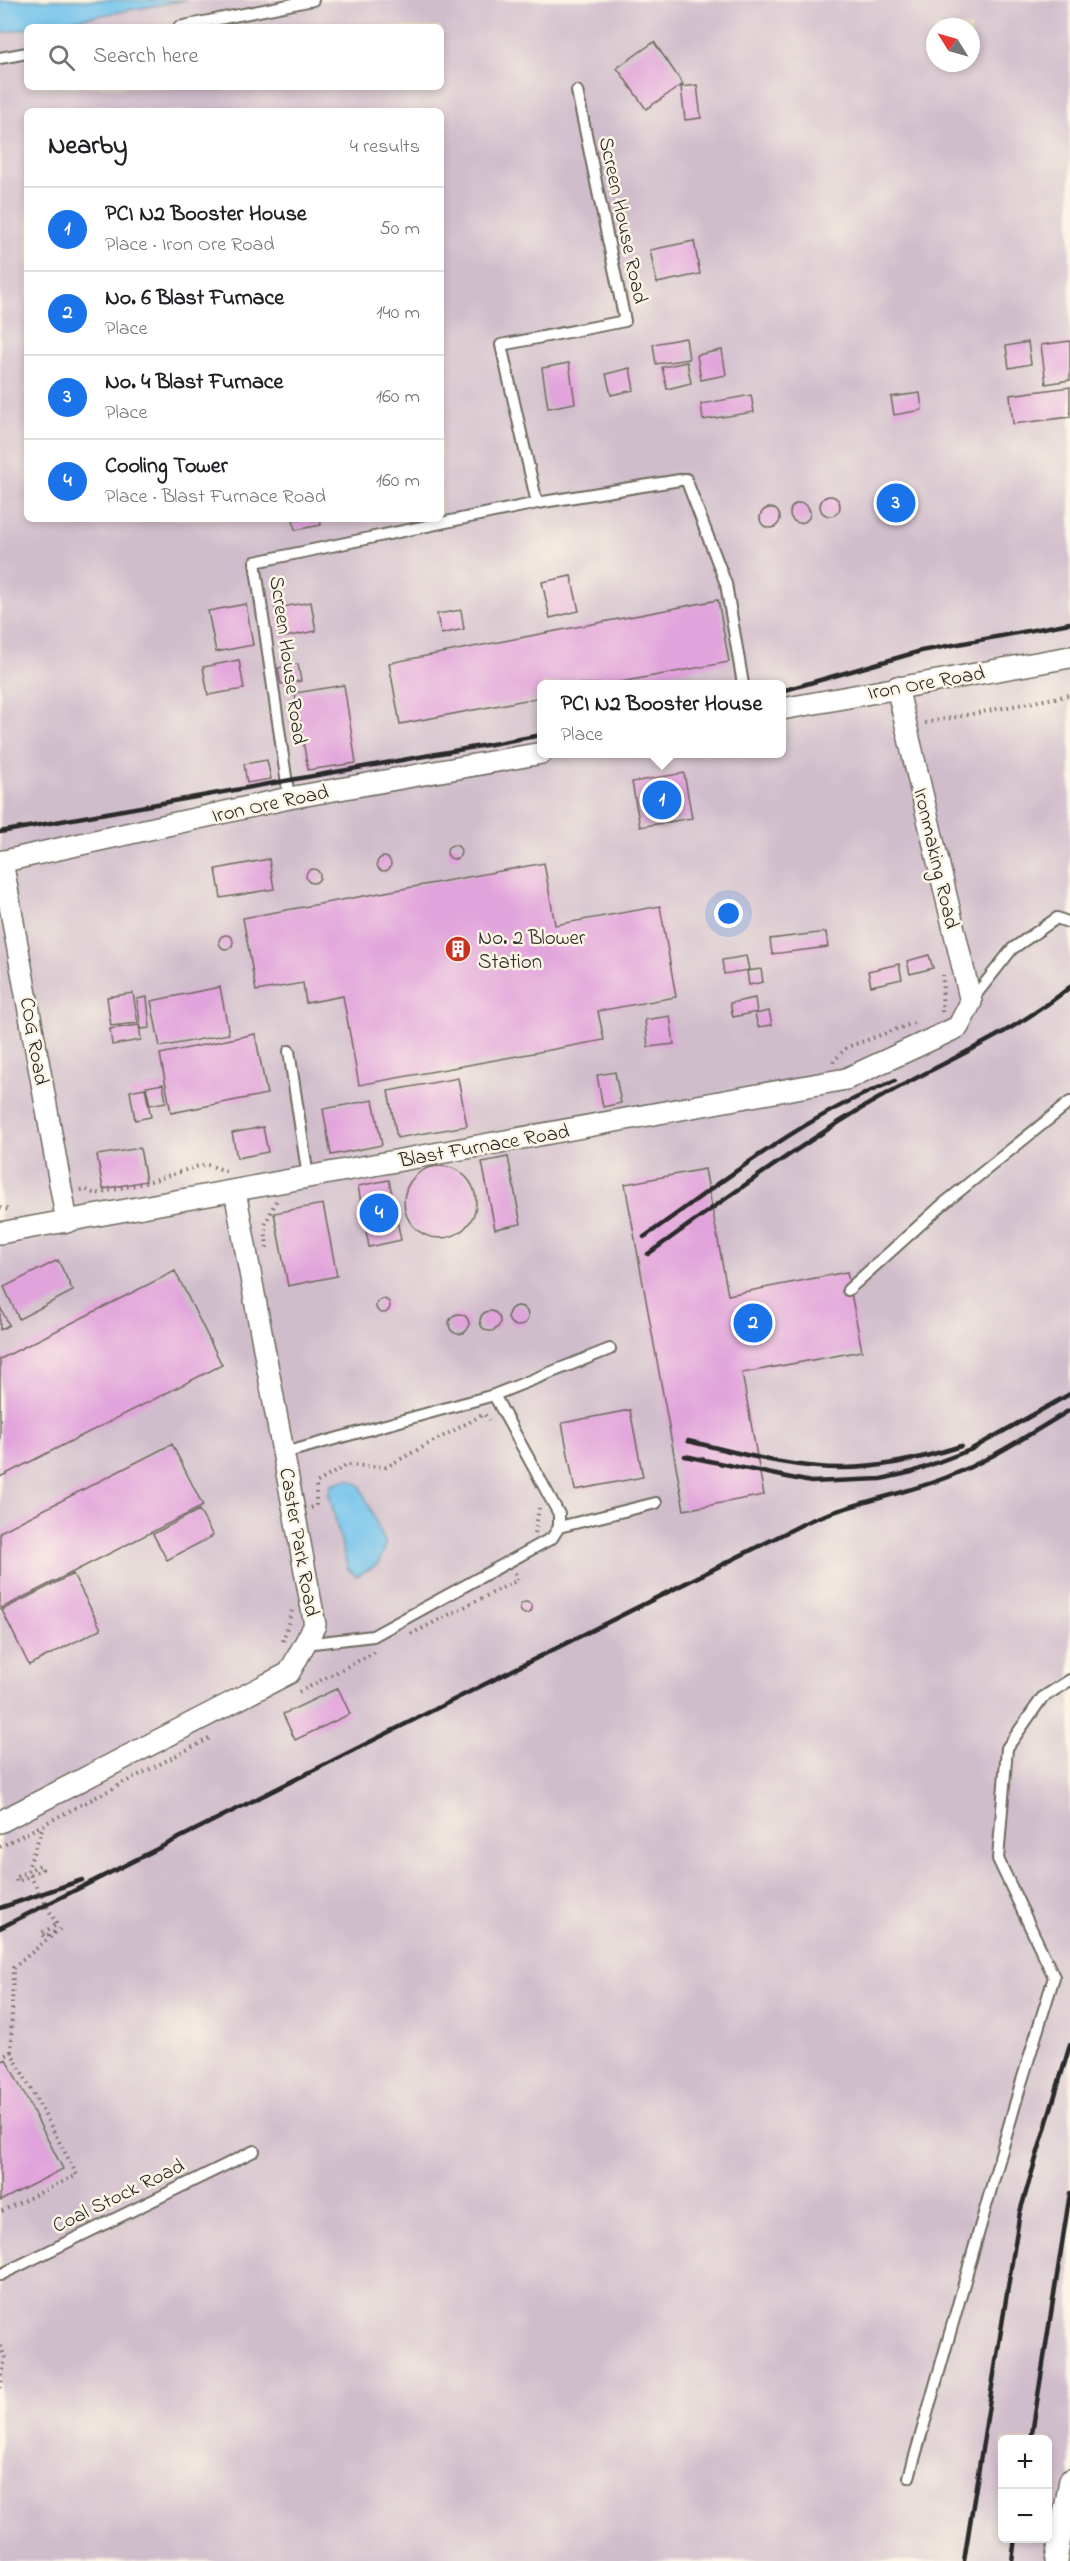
<!DOCTYPE html>
<meta charset="utf-8">
<style>
:root{--surface:#fff;--page:#f2f2f2;--text:#202124;--muted:#757577;--line:#e0e0e0;--accent:#1a73e8}
body{margin:0;font-family:"Indie Flower",sans-serif;background:var(--page);color:var(--text)}
.controls{position:absolute;right:18px;bottom:18px;display:grid;overflow:hidden;border-radius:9px;box-shadow:0 3px 9px #0003}
.controls button{width:54px;height:54px;display:grid;place-items:center;padding:0;border:0;border-bottom:2px solid var(--line);background:var(--surface);color:var(--text);font:30px sans-serif}
.compass{position:absolute;left:926px;top:18px;width:54px;height:54px;border-radius:50%;background:var(--surface);box-shadow:0 3px 9px #0003;rotate:307deg}
.you{position:absolute;left:729px;top:914px;width:21px;height:21px;margin:-15px;border:4px solid #fff;border-radius:50%;background:#1a73e8;box-shadow:0 0 0 9px #1a73e833}
.badge{display:grid;place-items:center;width:39px;height:39px;border-radius:50%;background:var(--accent);color:#fff;font-size:20px;font-weight:700}
.pin{position:absolute;translate:-50% -50%;border:3px solid #fff;box-shadow:0 2px 6px #0006}
.popup{position:absolute;left:537px;top:680px;width:249px;height:78px;box-sizing:border-box;display:grid;place-content:center;border-radius:9px;background:var(--surface);filter:drop-shadow(0 2px 4px #0005);font-size:20px;white-space:nowrap;color:var(--muted)}
.popup b{font-size:22px;color:var(--text)}
.popup::after{content:'';position:absolute;left:50%;top:100%;margin-left:-12px;border:12px solid transparent;border-top-color:var(--surface)}
.list{margin:0;padding:0;list-style:none}
h2{display:flex;justify-content:space-between;align-items:center;height:78px;margin:0;padding:0 24px;font-size:26px}
h2 small{font-size:20px;font-weight:400;color:var(--muted)}
.list li{display:grid;grid-template-columns:39px 1fr auto;gap:18px;align-items:center;box-sizing:border-box;height:84px;padding:0 24px;border-top:2px solid var(--line)}
.list b{display:block;font-size:22px;white-space:nowrap}
.list p{margin:0;font-size:20px;white-space:nowrap;color:var(--muted)}
.list em{font-size:20px;font-style:normal;color:var(--muted)}
.icon{flex:none;width:33px;height:33px;fill:none;stroke:currentColor;stroke-width:2;stroke-linecap:round;stroke-linejoin:round}
.map{position:relative;flex:none;width:1070px;height:2561px;overflow:hidden}
.search{position:absolute;background:var(--surface);box-shadow:0 3px 9px #0003;left:24px;top:24px;width:420px;height:66px;display:flex;align-items:center;gap:15px;box-sizing:border-box;padding:0 21px;border-radius:9px;color:var(--muted);font-size:22px}
.panel{position:absolute;background:var(--surface);box-shadow:0 3px 9px #0003;left:24px;top:108px;width:420px;height:414px;border-radius:9px}
.map>svg:first-child{display:block}
.industrial{fill:#d0bdcc;fill-rule:evenodd}
.water{fill:#71c2ed;stroke:#4e768c;stroke-width:1.5}
.building{fill:#e1a3db}
.lines{fill:none;stroke-linecap:round;stroke-linejoin:round}
.lane-casing{stroke:#6e6b5f;stroke-width:14}
.street-casing{stroke:#6e6b5f;stroke-width:24}
.path{stroke:#6e6b5f;stroke-width:4;stroke-dasharray:1.5 4.5;stroke-linecap:butt}
.lane{stroke:#fff;stroke-width:10}
.street{stroke:#fff;stroke-width:21}
.rail{stroke:#2b2b2b;stroke-width:4.5}
.path-bridge{stroke:#6e6b5f;stroke-width:4;stroke-dasharray:1.5 4.5;stroke-linecap:butt}
.labels{text-anchor:middle;stroke-width:5;stroke-linejoin:round;paint-order:stroke}
.street-label{font-size:21px;fill:#2b2b2b;stroke:#fcf5e5}
.poi-label{font-size:21px;fill:#2b2b2b;stroke:#fcf5e5;text-anchor:start}
</style>
<div class="map">
<svg width="1070" height="2561" viewBox="0 0 1070 2561">
<rect width="100%" height="100%" fill="#fcf5e5"/>
<filter id="ink" filterUnits="userSpaceOnUse"><feTurbulence type="fractalNoise" baseFrequency=".0167" numOctaves="2"/><feDisplacementMap in="SourceGraphic" scale="12" xChannelSelector="R" yChannelSelector="G"/><feConvolveMatrix kernelMatrix="1 2 1 2 8 2 1 2 1" color-interpolation-filters="sRGB"/></filter>
<filter id="wash" filterUnits="userSpaceOnUse"><feTurbulence type="fractalNoise" baseFrequency=".008" numOctaves="4" result="noise"/><feDisplacementMap in="SourceGraphic" scale="24" xChannelSelector="R" yChannelSelector="G"/><feGaussianBlur stdDeviation="1.35" result="paint"/><feColorMatrix in="noise" values="0 0 0 0 0 0 0 0 0 0 0 0 0 0 0 0 0 1.4 0 .05"/><feComposite in="paint" operator="in"/></filter>
<g filter="url(#wash)">
<rect width="100%" height="100%" fill="#ebe2c0"/>
<!-- industrial -->
<path class="industrial" d="M186,0H1070V2561H0V33L27,28V87H441V27H35ZM935,27H971V63H935ZM27,111H441V519H27ZM542,684H782V754H542ZM1002,2440H1048V2538H1002Z"/>
<!-- water -->
<path class="water" d="M0,0H186L0,33Z
M348,1479L360,1485L386,1545L378,1564L357,1576L348,1569L329,1494L331,1484Z"/>
<g id="blocks">
<!-- building -->
<path class="building" d="M654,42L683,84L646,109L617,68Z
M697,85L701,118L685,120L681,87Z
M694,241L700,274L657,283L650,250Z
M686,338L689,359L656,364L653,344Z
M1070,341V380L1046,384L1041,345Z
M1028,342L1031,364L1009,368L1006,346Z
M722,350L726,375L701,380L697,355Z
M687,362L691,383L667,389L662,367Z
M569,363L575,403L548,408L542,368Z
M630,368L634,390L611,395L606,374Z
M1070,387V417L1013,424L1010,395Z
M920,393L922,410L894,415L891,397Z
M751,395L754,412L703,420L701,404Z
M820 506a10 10 0 1 1 20 0a10 10 0 1 1-20 0Z
M790 513a10 10 0 1 1 20 0a10 10 0 1 1-20 0Z
M760 518a10 10 0 1 1 20 0a10 10 0 1 1-20 0Z
M293,519H320L321,525L295,530Z
M571,576L579,611L550,618L542,582Z
M718,600L729,662L610,684H542V697L400,724L389,663Z
M311,602L316,631L280,638L275,608Z
M246,604L253,645L216,652L208,611Z
M461,610L464,629L441,634L437,614Z
M239,660L244,689L208,695L203,667Z
M298,664L301,681L281,684L278,668Z
M344,685L356,763L308,770L295,693Z
M267,760L271,779L247,783L244,764Z
M684,773L692,818L640,827L632,782Z
M447 852a7 7 0 1 1 14 0a7 7 0 1 1-14 0Z
M377 864a7 7 0 1 1 14 0a7 7 0 1 1-14 0Z
M269,859L274,889L221,898L216,869Z
M544,863L555,925L660,906L676,997L598,1011L604,1040L359,1085L343,996L306,1003L303,983L256,991L243,918Z
M306 876a7 7 0 1 1 14 0a7 7 0 1 1-14 0Z
M826,932L828,947L772,954L770,939Z
M219 942a7 7 0 1 1 14 0a7 7 0 1 1-14 0Z
M929,955L933,968L910,974L907,961Z
M746,956L749,970L724,974L722,960Z
M899,964L902,979L871,986L868,971Z
M761,969L763,982L749,985L747,971Z
M220,987L229,1034L160,1047L151,1001Z
M133,993L138,1023L111,1026L107,997Z
M147,997L150,1028L141,1029L137,999Z
M755,998L757,1012L733,1017L730,1003Z
M769,1011L772,1025L758,1027L755,1014Z
M670,1016L674,1044L648,1047L645,1020Z
M139,1025L141,1040L112,1045L110,1029Z
M255,1034L267,1094L171,1113L160,1054Z
M615,1072L621,1103L603,1107L597,1075Z
M458,1078L467,1126L397,1138L388,1091Z
M163,1084L166,1102L150,1105L146,1087Z
M145,1088L151,1117L135,1120L130,1091Z
M373,1100L382,1145L331,1155L323,1109Z
M263,1127L268,1152L237,1158L232,1133Z
M140,1148L146,1181L103,1189L97,1155Z
M508,1157L521,1224L495,1229L482,1162Z
M404 1202a36 36 0 1 1 72 0a36 36 0 1 1-72 0Z
M705,1169L728,1295L847,1272L862,1351L742,1373L764,1495L684,1510L625,1184Z
M389,1180L401,1240L369,1247L358,1186Z
M323,1204L337,1276L288,1286L274,1213Z
M58,1260L73,1291L19,1319L4,1287Z
M175,1271L222,1365L0,1477V1359Z
M376 1306a7 7 0 1 1 14 0a7 7 0 1 1-14 0Z
M508 1316a10 10 0 1 1 20 0a10 10 0 1 1-20 0Z
M0,1307L9,1325L0,1330Z
M480 1321a10 10 0 1 1 20 0a10 10 0 1 1-20 0Z
M449 1324a10 10 0 1 1 20 0a10 10 0 1 1-20 0Z
M630,1410L643,1477L575,1490L562,1423Z
M172,1444L203,1506L0,1609V1532Z
M199,1510L213,1536L167,1560L153,1534Z
M73,1574L101,1629L29,1665L2,1610Z
M520 1608a6 6 0 1 1 12 0a6 6 0 1 1-12 0Z
M338,1688L350,1714L295,1740L283,1714Z
M6,2059L63,2169L0,2201V2062Z"/>
</g>
</g>
<g filter="url(#ink)">
<use href="#blocks" fill-opacity="0" stroke="#6e6b5f" stroke-width="1.5"/>
<g class="lines">
<defs>
<path id="lane" d="M179,27L313,0
M0,58L27,53
M537,503L686,479L726,584L743,684
M289,798L255,562L537,503L501,345L625,321L577,91
M971,1001L1012,949L1057,918L1070,923
M289,1051L308,1177
M848,1290L942,1205L1070,1102
M494,1395L610,1349
M284,1453L494,1395L559,1514V1527L552,1538L373,1636L305,1644
M559,1527L656,1503
M0,2275L254,2151
M909,2477L1020,2087L1054,1977L998,1859L1007,1748L1042,1698L1070,1680"/>
<path id="street" d="M782,709L1070,657
M2,861L67,1222
M0,862L289,798L542,753
M0,1233L846,1079L958,1027L971,1002L897,687
M0,1822L289,1673L315,1625L235,1191
M1056,2561L1070,2480"/>
</defs>
<!-- lane casing -->
<use href="#lane" class="lane-casing"/>
<!-- street casing -->
<use href="#street" class="street-casing"/>
<!-- path -->
<path class="path" d="M925,723L1070,695
M942,1012L943,975
M833,1062L847,1047L917,1022
M81,1190L85,1189L95,1194L148,1182L205,1164L226,1171
M0,1208L11,1210
M267,1248L265,1225L276,1201
M311,1508L316,1506V1483L347,1465L386,1467L484,1414L489,1420
M535,1533L539,1508
M411,1634L518,1580L515,1573
M283,1641L292,1611
M299,1692L377,1651
M0,1847L210,1738
M27,1871L40,1865L42,1869L17,1882L15,1878L27,1871L43,1826
M54,1932L44,1937L41,1933L57,1925
M11,2052L13,1968L60,1929
M0,2058L11,2052L77,2175L0,2212
M0,2346L5,2357L0,2390"/>
<!-- lane -->
<use href="#lane" class="lane"/>
<!-- street -->
<use href="#street" class="street"/>
<!-- rail -->
<path class="rail" d="M782,691L921,651L1070,623
M0,832L542,735
M644,1237C724,1181 803,1116 895,1081
M648,1254C718,1204 788,1153 862,1108C931,1066 1008,1038 1070,987
M688,1441C739,1453 790,1468 843,1468C883,1468 923,1458 961,1446
M685,1456L811,1482L881,1479L912,1472L970,1450L1070,1394
M0,1908L82,1880
M0,1928L809,1521C853,1503 900,1495 945,1478C989,1461 1030,1434 1070,1410
M1031,2440L1070,2193
M964,2561L1020,2212L1070,2045
M1012,2561L1015,2538"/>
<!-- path-bridge -->
<path class="path-bridge" d="M30,1875L57,1925"/>
</g>
</g>
<!-- icons -->
<defs>
<symbol id="building-disc" viewBox="-11 -11 22 22"><circle r="9.5" fill="#c8321e" stroke="#fcf5e5"/><path d="M-4-6H4V6H1V3H-1V6H-4ZM-2.5-4.3h1.7v1.8h-1.7ZM.8-4.3h1.7v1.8H.8ZM-2.5-1h1.7V.8h-1.7ZM.8-1h1.7V.8H.8Z" fill="#fff"/></symbol>
</defs>
<g fill-rule="evenodd">
<use href="#building-disc" x="443" y="934" width="30" height="30"/>
</g>
<g class="labels">
<!-- street labels -->
<g class="street-label">
<text transform="translate(624 220) rotate(78)" y="7">Screen House Road</text>
<text transform="translate(289 660) rotate(82)" y="7">Screen House Road</text>
<text transform="translate(926 682) rotate(-10)" y="7">Iron Ore Road</text>
<text transform="translate(270 803) rotate(-12)" y="7">Iron Ore Road</text>
<text transform="translate(937 858) rotate(77)" y="7">Ironmaking Road</text>
<text transform="translate(35 1041) rotate(80)" y="7">COG Road</text>
<text transform="translate(484 1145) rotate(-10)" y="7">Blast Furnace Road</text>
<text transform="translate(300 1542) rotate(80)" y="7">Caster Park Road</text>
<text transform="translate(118 2195) rotate(-26)" y="7">Coal Stock Road</text>
</g>
<!-- poi labels -->
<g class="poi-label">
<text x="478" y="944">No. 2 Blower<tspan x="478" dy="24">Station</tspan></text>
</g>
</g>
</svg>
<div class="controls">
<button>+</button>
<button>−</button>
</div>
<svg class="compass" viewBox="-18 -18 36 36"><path d="M0-13l5 13h-10z" fill="#e53935"/><path d="M0 13l5-13h-10z" fill="#757577"/></svg>
<div class="you"></div>
<div class="pin badge" style="left:662px;top:800px">1</div>
<div class="popup"><b>PCI N2 Booster House</b>Place</div>
<div class="pin badge" style="left:753px;top:1323px">2</div>
<div class="pin badge" style="left:896px;top:503px">3</div>
<div class="pin badge" style="left:379px;top:1213px">4</div>
<div class="search"><svg class="icon" aria-label="search" viewBox="0 0 24 24"><circle cx="10" cy="10" r="6"/><path d="M15 15l6 6"/></svg>Search here</div>
<section class="panel">
<h2>Nearby<small>4 results</small></h2>
<ul class="list">
<li><span class="badge">1</span><div><b>PCI N2 Booster House</b><p>Place · Iron Ore Road</p></div><em>50 m</em></li>
<li><span class="badge">2</span><div><b>No. 6 Blast Furnace</b><p>Place</p></div><em>140 m</em></li>
<li><span class="badge">3</span><div><b>No. 4 Blast Furnace</b><p>Place</p></div><em>160 m</em></li>
<li><span class="badge">4</span><div><b>Cooling Tower</b><p>Place · Blast Furnace Road</p></div><em>160 m</em></li>
</ul>
</section>
</div>
